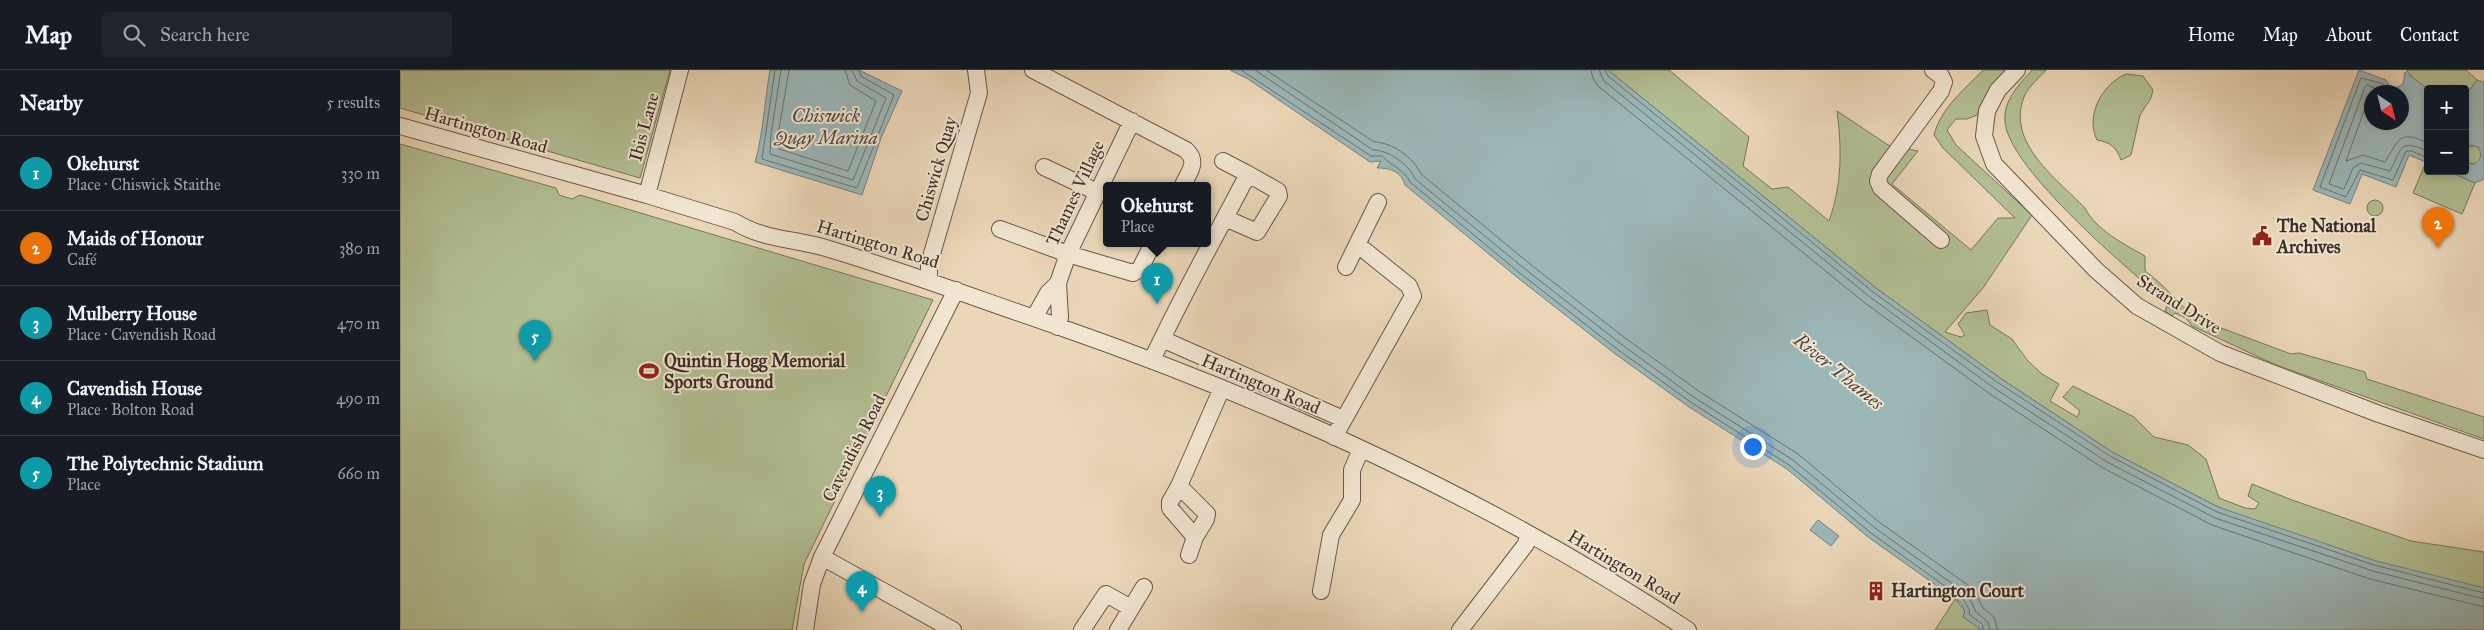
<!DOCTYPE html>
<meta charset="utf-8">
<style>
:root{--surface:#171b24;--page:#20242c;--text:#f1f3f6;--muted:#9ea1a6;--line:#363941;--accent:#c59692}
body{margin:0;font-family:"IM FELL Great Primer",serif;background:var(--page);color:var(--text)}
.controls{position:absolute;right:15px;top:15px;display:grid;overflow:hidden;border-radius:5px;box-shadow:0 2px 8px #0003}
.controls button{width:45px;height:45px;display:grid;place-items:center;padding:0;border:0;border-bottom:1px solid var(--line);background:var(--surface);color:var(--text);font:25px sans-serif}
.compass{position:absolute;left:1964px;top:15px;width:45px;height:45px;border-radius:50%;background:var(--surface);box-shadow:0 2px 8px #0003;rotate:145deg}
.you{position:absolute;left:1352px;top:376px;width:18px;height:18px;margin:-12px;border:4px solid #fff;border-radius:50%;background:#1a73e8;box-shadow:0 0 0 8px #1a73e833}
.badge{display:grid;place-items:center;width:32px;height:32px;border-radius:50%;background:var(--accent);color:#fff;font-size:16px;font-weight:700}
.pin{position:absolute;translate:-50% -41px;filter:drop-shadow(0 1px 2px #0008)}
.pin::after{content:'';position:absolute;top:26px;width:18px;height:15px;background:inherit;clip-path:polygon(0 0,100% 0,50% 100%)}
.popup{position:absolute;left:703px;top:112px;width:108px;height:65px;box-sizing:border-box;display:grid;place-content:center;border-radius:5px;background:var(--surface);filter:drop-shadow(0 1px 4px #0005);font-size:16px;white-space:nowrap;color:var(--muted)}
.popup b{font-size:19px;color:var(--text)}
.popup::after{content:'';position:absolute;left:50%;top:100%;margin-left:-10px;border:10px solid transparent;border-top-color:var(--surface)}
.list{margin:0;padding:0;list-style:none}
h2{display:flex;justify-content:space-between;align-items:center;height:65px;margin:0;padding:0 20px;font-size:21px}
h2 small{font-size:16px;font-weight:400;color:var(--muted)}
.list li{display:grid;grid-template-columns:32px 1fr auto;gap:15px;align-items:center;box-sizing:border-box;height:75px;padding:0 20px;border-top:1px solid var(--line)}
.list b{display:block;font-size:19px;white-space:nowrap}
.list p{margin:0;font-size:16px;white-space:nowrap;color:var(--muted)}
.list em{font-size:16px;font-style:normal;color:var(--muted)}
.icon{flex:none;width:28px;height:28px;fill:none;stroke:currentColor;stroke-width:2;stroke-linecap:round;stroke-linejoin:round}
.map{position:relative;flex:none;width:2084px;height:560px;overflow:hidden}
header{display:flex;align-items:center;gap:30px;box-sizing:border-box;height:70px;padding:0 25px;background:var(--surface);border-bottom:1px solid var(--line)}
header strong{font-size:24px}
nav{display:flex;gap:28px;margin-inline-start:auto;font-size:18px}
.search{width:350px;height:45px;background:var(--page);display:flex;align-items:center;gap:12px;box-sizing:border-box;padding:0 18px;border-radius:5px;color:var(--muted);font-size:19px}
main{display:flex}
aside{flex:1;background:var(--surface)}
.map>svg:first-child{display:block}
.green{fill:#b2bf93;stroke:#76765d}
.water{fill:#9bb7b8;stroke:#75807e;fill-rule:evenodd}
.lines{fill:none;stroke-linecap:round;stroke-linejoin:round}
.shore{stroke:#6b7270;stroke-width:1}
.minor-casing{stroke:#67584b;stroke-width:18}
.minor{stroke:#f2e5d1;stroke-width:16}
.labels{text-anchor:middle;stroke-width:4;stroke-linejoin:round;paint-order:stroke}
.street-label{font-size:18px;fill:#3b2d27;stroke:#f2e5d1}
.poi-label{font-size:18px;font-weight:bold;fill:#3b2d27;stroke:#f2e5d1;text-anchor:start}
.water-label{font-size:19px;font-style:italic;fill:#4e4944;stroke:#f2e5d1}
</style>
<header>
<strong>Map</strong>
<div class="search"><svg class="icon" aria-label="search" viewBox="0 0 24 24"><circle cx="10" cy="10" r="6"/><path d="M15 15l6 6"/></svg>Search here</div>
<nav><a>Home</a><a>Map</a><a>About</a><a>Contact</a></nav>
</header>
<main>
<aside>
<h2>Nearby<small>5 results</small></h2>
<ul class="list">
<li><span class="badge" style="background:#0f9aa8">1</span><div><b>Okehurst</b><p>Place · Chiswick Staithe</p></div><em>330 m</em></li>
<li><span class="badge" style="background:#e8710a">2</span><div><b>Maids of Honour</b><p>Café</p></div><em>380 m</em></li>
<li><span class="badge" style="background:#0f9aa8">3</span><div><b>Mulberry House</b><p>Place · Cavendish Road</p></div><em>470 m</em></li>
<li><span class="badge" style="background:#0f9aa8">4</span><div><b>Cavendish House</b><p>Place · Bolton Road</p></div><em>490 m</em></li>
<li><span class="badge" style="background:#0f9aa8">5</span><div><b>The Polytechnic Stadium</b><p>Place</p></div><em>660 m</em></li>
</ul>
</aside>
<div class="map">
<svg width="2084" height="560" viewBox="0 0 2084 560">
<rect width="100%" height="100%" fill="#ebd7b8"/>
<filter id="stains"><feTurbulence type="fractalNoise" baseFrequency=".004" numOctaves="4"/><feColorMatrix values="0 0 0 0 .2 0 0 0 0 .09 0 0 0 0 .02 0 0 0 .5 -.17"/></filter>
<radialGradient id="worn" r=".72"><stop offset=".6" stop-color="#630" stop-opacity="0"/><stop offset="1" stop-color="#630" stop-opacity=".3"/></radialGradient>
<!-- green -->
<path class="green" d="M0,0H270L240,108L0,38Z
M1208,0H1269L1349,67L1343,96L1372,119L1388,117L1429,151C1442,115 1442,79 1437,41L1488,75L1518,81L1492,114L1571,180L1598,148H1615L1543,78L1534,65C1541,38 1564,20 1583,0H1608L1589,20L1577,45L1567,49H1556L1547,60L1556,75L1632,145L1583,218L1545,262L1561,267L1565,265L1558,254L1566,243L1587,240L1590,255L1612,269L1628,291L1642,304L1659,314L1650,331L1677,347L1680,341L1663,327L1673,316L1734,347L1754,367L1788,375L1806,389L1819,428L1845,438L1855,439L1859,433L1848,426L1852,414L1892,430L2011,471L2084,482V531L2005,513L1818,437L1712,382L1600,308L1476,218Z
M1632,0H1646C1639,8 1628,17 1624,27C1606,73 1657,109 1685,138C1696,160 1724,174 1745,186V201C1765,215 1778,234 1797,249L1891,284L1899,283L1965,302L1967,309L2084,347V369L1876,295L1792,256L1786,248L1775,243L1772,246L1765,241L1768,233C1730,201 1609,99 1605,52C1603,30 1619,15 1632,0Z
M2006,0H2066L2077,10L2070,20L2065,22V19H2028L2020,15Z
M1726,4L1743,6L1753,20L1751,28L1740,45L1731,85L1721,90C1717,78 1710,72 1697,70C1685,46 1702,14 1726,4Z
M0,74L156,118L159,125L172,129L180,125L533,230L404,494L392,560H0Z
M2064 85a9 9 0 1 1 18 0a9 9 0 1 1-18 0Z
M2026,92L2028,93V101H2048L2075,113L2062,144L2013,123Z
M1967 138a8 8 0 1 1 16 0a8 8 0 1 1-16 0Z
M1555,529L1565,541L1563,547L1582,560H1535Z"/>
<!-- water -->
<path class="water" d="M370,0H459L502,21L481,68L462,125L355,92C363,65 365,29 370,0Z
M830,0H1208L1476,218L1600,308L1712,382L1818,437L1976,491L2084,518V560H1582L1563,547L1565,541L1561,533L1468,467L1387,399L1289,337L1214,283L1118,208L1005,115C1001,101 990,98 977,98L981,91L970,92L848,9Z
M1959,0L1986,10L1989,16L1996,18L2003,14L2005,2L2028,19V93L2009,85L1996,117L1962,104L1950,134L1913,120ZM2002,22V52H1972V22Z
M2077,10L2084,12V109L2075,113L2048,101H2065V92L2073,94C2081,91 2083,85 2078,77L2071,75L2065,77V22L2070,20Z
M1418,450L1439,466L1431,476L1410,460Z"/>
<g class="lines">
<!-- shore -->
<path class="shore" d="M375,0L362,89L457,118L494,25L461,6L459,0
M381,0L371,64L370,84L453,110L486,28L457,11L452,0
M389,0L378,65L379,79L448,101L476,31L450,15L445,0
M841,0L971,86H982C991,96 1004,99 1010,112L1121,204L1217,279L1292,333L1389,395L1471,463L1563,529L1569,539L1570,545L1582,554L1584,560
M855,0L973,80C988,80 1009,94 1015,109L1125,199L1221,274L1295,328L1393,390L1475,458L1568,525L1576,542L1588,552L1590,560
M866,0L974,72C992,72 1014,88 1021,104L1130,194L1225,268L1300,322L1398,384L1479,452L1572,518L1583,538L1594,547L1598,560
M1191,0L1193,8L1198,16L1465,233L1590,324L1703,398L1812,455L1970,509L2084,537
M1199,0L1204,11L1470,227L1594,318L1707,392L1815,448L1973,501L2084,529
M1205,0L1208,6L1473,222L1597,312L1710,386L1817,442L1974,495L2084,523
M1980,22L1977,19L1967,15L1965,17L1929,114L1944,119L1953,98L1961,93L1990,101C2002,79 1998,68 2028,81
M1991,22L1981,13L1961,8L1920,117L1946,127L1960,100L1993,110L2006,81H2012L2028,88
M1972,25L1969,27L1946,91L1963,85L1985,92C1999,70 1998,59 2028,73"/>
<defs>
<path id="minor" d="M633,0L786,80C799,92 789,102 783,115
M1533,0L1541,6L1544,12L1541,21L1480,104L1478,111L1481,118L1541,170
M1617,0L1598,20L1587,41L1584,66L1594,94L1696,200L1737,236L1820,283L1979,344L2084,380
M0,56L247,125L335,152C363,170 398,169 429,179C506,202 581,230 657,256C878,333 1093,431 1288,560
M823,91L848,104
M644,97L697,122
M247,125L280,0
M600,159L668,184L733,203L740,199L753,173
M946,197L978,132
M529,210V194L579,23L576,0
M658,213L668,184L732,51
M634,248L648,223L658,213L660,247L658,257
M762,269L943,349
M752,290C781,227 816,166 848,104L878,121L879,126L857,162L825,148
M934,367L1013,226L1009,216L958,175
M779,416L807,444L806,449L795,467L770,438V432Z
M779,416L822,318
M789,485L795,467
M422,487L553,560
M921,521L931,465L952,430V400L961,379
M405,560L412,514L422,487L556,220
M682,560L706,524L731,538
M718,560L744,517
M1060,560L1126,474L1128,464"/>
</defs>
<!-- minor casing -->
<use href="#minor" class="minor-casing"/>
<!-- minor -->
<use href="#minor" class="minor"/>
</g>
<!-- icons -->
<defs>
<symbol id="civic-bare" viewBox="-9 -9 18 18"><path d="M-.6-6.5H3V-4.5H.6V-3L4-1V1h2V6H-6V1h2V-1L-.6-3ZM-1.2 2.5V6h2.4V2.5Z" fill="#8f2418" stroke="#f2e5d1" stroke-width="2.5" paint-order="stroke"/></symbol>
<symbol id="stadium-bare" viewBox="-9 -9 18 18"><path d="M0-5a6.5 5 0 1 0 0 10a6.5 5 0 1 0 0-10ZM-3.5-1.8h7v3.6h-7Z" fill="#8f2418" stroke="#f2e5d1" stroke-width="2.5" paint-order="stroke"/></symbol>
<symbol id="building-bare" viewBox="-9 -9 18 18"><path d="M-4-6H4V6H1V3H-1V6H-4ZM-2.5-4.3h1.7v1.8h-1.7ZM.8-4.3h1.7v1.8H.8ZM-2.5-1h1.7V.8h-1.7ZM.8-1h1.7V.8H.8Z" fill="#8f2418" stroke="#f2e5d1" stroke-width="2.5" paint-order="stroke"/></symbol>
</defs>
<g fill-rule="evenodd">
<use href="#civic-bare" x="1848" y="152" width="28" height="28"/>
<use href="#stadium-bare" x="235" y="287" width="28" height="28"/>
<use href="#building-bare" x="1462" y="507" width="28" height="28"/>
</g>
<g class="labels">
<!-- street labels -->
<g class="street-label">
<text transform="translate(244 57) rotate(-75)" y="6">Ibis Lane</text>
<text transform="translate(86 60) rotate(16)" y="6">Hartington Road</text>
<text transform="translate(536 99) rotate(-74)" y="6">Chiswick Quay</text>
<text transform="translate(675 123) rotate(-65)" y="6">Thames Village</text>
<text transform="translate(478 174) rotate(17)" y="6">Hartington Road</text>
<text transform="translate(1779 234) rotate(32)" y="6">Strand Drive</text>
<text transform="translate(861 314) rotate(23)" y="6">Hartington Road</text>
<text transform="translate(454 378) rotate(-63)" y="6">Cavendish Road</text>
<text transform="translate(1224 497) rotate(31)" y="6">Hartington Road</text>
</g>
<!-- poi labels -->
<g class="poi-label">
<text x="1877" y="162">The National<tspan x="1877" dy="21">Archives</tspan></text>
<text x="264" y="297">Quintin Hogg Memorial<tspan x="264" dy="21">Sports Ground</tspan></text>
<text x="1491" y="527">Hartington Court</text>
</g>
<!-- water labels -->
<g class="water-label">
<text x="426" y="52">Chiswick<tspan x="426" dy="22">Quay Marina</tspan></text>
<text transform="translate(1439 301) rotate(39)" y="7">River Thames</text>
</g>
</g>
<rect width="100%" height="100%" filter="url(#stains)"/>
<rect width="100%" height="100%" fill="url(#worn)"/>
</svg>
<div class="controls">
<button>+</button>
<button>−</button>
</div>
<svg class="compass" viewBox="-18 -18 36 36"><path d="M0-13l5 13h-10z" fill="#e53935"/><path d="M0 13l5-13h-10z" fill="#9ea1a6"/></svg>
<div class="you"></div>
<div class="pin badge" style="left:757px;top:234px;background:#0f9aa8">1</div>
<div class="popup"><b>Okehurst</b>Place</div>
<div class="pin badge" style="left:2038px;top:178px;background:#e8710a">2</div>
<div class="pin badge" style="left:480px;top:447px;background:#0f9aa8">3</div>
<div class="pin badge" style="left:462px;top:542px;background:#0f9aa8">4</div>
<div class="pin badge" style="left:135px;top:291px;background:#0f9aa8">5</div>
</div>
</main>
